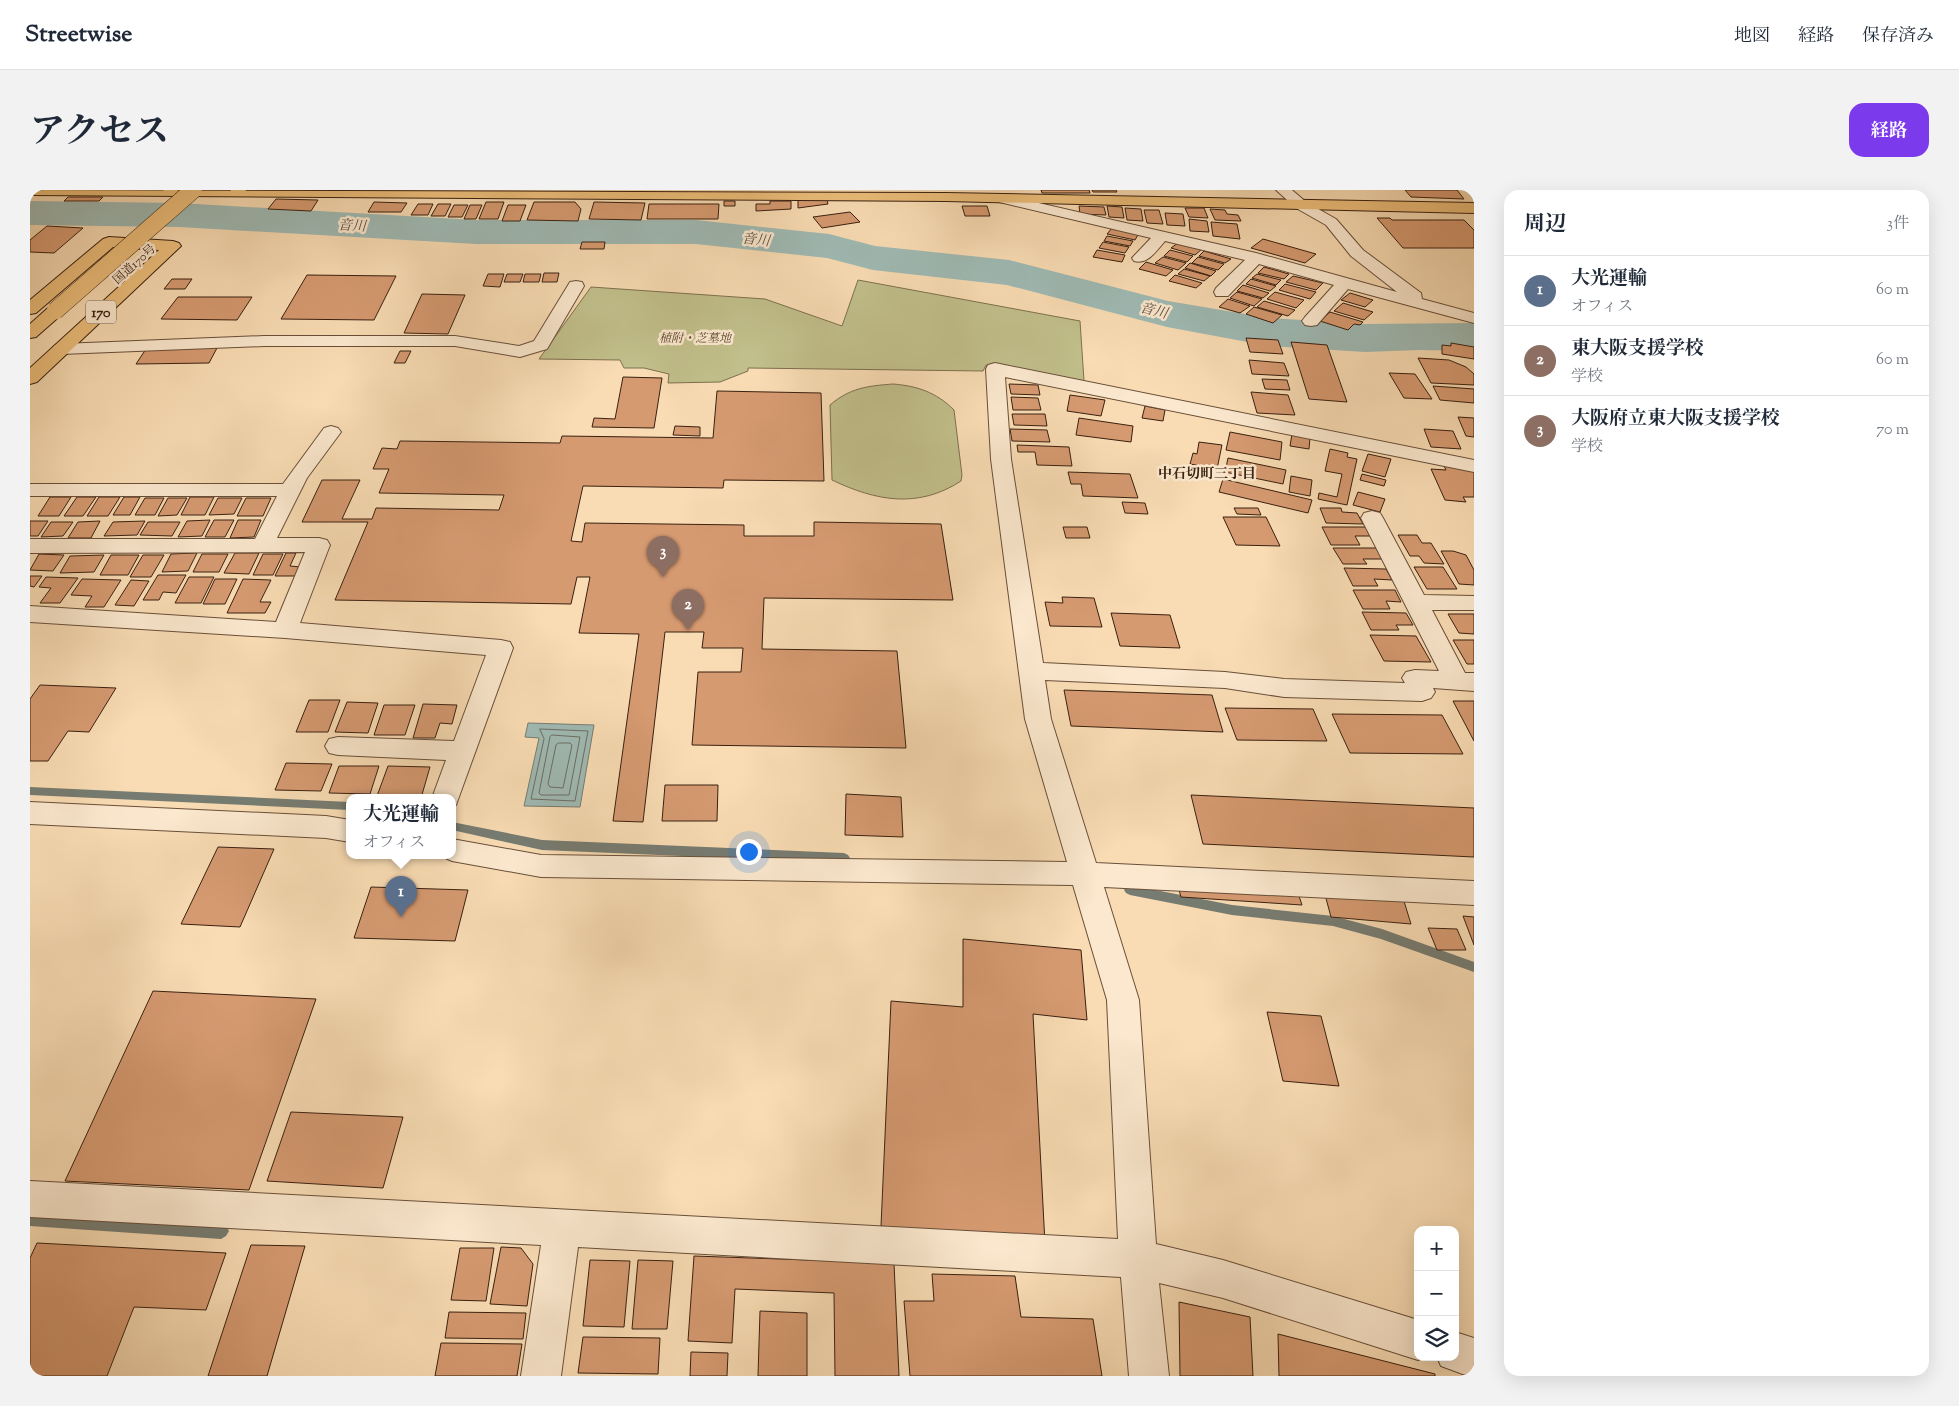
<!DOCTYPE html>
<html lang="ja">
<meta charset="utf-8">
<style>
:root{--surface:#fff;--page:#f2f2f3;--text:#1f2937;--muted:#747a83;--line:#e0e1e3;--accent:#7c3aed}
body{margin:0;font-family:"Sorts Mill Goudy","Noto Serif JP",serif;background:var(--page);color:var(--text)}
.controls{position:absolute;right:15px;bottom:15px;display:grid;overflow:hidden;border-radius:10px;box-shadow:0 5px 20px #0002}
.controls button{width:45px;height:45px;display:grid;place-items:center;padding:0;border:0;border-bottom:1px solid var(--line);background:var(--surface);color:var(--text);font:25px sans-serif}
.you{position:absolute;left:718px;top:661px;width:18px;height:18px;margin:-12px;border:4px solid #fff;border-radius:50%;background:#1a73e8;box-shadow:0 0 0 8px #1a73e833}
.badge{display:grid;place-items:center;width:32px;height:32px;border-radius:50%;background:var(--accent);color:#fff;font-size:16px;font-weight:700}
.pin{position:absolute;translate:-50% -41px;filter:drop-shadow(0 1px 2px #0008)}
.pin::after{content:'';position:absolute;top:26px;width:18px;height:15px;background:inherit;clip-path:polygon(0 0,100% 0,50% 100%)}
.popup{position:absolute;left:316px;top:604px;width:110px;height:65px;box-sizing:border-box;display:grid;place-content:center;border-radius:10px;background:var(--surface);filter:drop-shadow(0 1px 4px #0005);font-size:16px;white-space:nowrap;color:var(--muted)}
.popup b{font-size:19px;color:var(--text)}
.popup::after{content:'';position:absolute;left:50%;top:100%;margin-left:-10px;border:10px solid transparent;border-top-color:var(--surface)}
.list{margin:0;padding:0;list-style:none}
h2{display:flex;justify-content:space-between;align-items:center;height:65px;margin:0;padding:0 20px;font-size:21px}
h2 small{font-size:16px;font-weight:400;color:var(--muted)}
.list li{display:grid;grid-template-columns:32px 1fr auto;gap:15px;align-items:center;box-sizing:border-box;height:70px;padding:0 20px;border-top:1px solid var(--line)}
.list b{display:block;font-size:19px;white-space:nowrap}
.list p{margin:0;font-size:16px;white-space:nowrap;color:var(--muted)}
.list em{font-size:16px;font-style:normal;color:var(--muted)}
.icon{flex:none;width:28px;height:28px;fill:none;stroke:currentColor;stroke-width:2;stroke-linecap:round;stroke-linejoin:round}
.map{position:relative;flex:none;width:1444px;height:1186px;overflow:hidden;border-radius:15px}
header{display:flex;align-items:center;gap:30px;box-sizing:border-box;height:70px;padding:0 25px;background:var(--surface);border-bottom:1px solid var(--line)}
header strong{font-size:24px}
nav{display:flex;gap:28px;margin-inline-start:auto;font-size:18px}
.intro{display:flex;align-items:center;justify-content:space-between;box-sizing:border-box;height:120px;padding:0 30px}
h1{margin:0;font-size:35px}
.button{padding:12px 22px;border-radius:15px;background:var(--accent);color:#fff;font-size:18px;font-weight:700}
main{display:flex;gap:30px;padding:0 30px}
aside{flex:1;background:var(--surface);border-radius:15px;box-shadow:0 5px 20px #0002}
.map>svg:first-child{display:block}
.green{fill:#c1bf8b;stroke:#7d704e}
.water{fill:#9fbab4;stroke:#767c72}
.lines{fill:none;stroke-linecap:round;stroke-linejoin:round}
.shore{stroke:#6c6d62;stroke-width:1}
.stream{fill:#767c72;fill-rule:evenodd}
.river{fill:#9fbab4;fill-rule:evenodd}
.building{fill:#d69a71;stroke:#392010}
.minor-casing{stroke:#694f39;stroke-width:2}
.major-casing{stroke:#392010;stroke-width:2}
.highway-casing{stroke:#392010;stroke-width:2}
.minor{fill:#fbe8ce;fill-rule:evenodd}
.major{fill:#ecbe7a;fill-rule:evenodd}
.highway{fill:#ecbe7a;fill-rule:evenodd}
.highway-bridge-casing{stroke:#392010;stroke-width:18;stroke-linecap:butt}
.highway-bridge{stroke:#ecbe7a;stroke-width:17}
.labels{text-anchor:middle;stroke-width:5;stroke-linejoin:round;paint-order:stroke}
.far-street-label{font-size:12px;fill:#392010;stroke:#fbe8ce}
.far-park-label{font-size:12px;font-style:italic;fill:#5b482f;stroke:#fbe8ce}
.far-water-label{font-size:14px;font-style:italic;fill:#584e41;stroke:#fbe8ce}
.shield{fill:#fbe8ce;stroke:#735c49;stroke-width:1}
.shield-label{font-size:14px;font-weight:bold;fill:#392010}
.far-neighbourhood-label{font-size:14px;font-weight:bold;fill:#392010;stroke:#fbe8ce}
</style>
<header>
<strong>Streetwise</strong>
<nav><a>地図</a><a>経路</a><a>保存済み</a></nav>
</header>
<div class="intro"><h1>アクセス</h1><a class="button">経路</a></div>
<main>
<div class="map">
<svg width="1444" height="1186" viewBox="0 0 1444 1186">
<rect width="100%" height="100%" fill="#f9dcb4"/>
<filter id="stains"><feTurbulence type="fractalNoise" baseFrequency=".004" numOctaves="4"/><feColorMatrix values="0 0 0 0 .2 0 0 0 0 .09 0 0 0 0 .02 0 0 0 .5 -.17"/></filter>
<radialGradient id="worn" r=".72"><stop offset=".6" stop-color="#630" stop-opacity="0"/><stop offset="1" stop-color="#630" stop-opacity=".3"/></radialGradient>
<!-- green -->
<path class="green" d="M828,90L1050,131L1054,191L956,175L953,181L718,178V181L690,192L638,193L639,184L614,178H594L590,170L509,169L561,97L735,109L812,136Z
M863,194C887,196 906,202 924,220L932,285L931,291C888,319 846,311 802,290L800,215C820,198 837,196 863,194Z"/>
<!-- water -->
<path class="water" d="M498,533L564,535L550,617L494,616L509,548L495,547Z"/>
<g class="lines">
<!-- shore -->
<path class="shore" d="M510,539L558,541L545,611L501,609L514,549Z
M522,545L550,547L539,605H511L509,603L520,547Z
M529,553H540L542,555L533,598L520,597L518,594L526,555Z"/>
<!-- stream -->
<path class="stream" d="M0,597L320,612V620L0,605Z
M422,632L512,650L814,663L818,665L820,668L818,671L814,673L512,660L422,640Z
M1100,695L1202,715L1303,726L1352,739L1444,772V782L1351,749L1303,736L1202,725L1100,705L1096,703L1094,700L1096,697Z
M0,1022L191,1033L196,1036L199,1041L196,1046L191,1049L0,1036Z"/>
<!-- river -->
<path class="river" d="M0,11L149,13L446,30H666L799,44L845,56L979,70L1138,111L1239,128L1335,134L1444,133V161L1389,160L1335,162L1239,156L1137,137L977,95L843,80L797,68L666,54H446L149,37L0,35Z"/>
</g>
<!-- building -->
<path class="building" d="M1011,0H1059L1060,3H1012Z
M1062,0H1086L1087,2H1063Z
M1375,0H1427L1434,9L1381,7Z
M38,7H73L69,11H34Z
M246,9L288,10L281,21L238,19Z
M768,10H797L798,14L768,18Z
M694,11H705V16H694Z
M740,11H761V19L726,21V14H740Z
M344,12L377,13L371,22H338Z
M456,12H474L468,29H449Z
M504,12H545L551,19L548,31L497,30Z
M564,12L615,13L611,30L559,29Z
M388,14H403L398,25H381Z
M408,14H421L415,26H401Z
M619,14H689L688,29H617Z
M424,15H438L432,27H418Z
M440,15H452L446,29H434Z
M478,15H496L490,31H472Z
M932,16H957L960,26H935Z
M1049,16L1074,17L1076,25L1050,24Z
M1077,16L1092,17L1094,28L1079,27Z
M1095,18L1111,19L1113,31L1097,30Z
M1155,18H1174L1178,28L1159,27Z
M1180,19L1195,20L1197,24L1208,25L1211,31L1185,30Z
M1114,20H1129L1133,34L1117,33Z
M820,22L830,32L792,38L783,27Z
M1135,23L1153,24L1155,36L1137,35Z
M1347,28H1360L1362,30H1434L1444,40V58H1373Z
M1159,29L1177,31L1179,42L1160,41Z
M1181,32L1207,34L1210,49L1183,46Z
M17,36L53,38L24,63L0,62V50Z
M1082,38L1109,43L1105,50L1077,44Z
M1077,46L1103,51L1100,56L1074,51Z
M1233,49L1286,64L1275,73L1221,58Z
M552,52H575L574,59H550Z
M1073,52L1099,57L1095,63L1069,58Z
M1148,53L1172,59L1165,65L1141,58Z
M1067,60L1095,65L1092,72L1063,67Z
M1140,60L1163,66L1157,72L1134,66Z
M1174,61L1201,69L1195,73L1169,66Z
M1133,67L1156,73L1148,80L1125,73Z
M1168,67L1194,74L1188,80L1162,73Z
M1116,72L1143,80L1136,86L1109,79Z
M1160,73L1186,81L1181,86L1155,78Z
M1234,77L1259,84L1254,89L1228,83Z
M1154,79L1180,86L1174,91L1148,84Z
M514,83H529L527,92H512Z
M458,84H474L470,97L453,96Z
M477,84H493L490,92H474Z
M495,84H511L509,92H493Z
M1227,84L1251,90L1246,95L1222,88Z
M277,85L366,86L344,130L251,129Z
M1145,85L1172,93L1166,98L1139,91Z
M1263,86L1293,93L1286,100L1256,92Z
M142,89H162L155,99H134Z
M1221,89L1246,96L1240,101L1216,94Z
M1255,94L1286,102L1280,109L1249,100Z
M1213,95L1239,103L1233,108L1207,101Z
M1207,102L1232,109L1224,116L1200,108Z
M1245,102L1274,110L1266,118L1237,109Z
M1320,103L1343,110L1335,117L1311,110Z
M392,104L435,105L418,144L374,143Z
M148,107H222L207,130L131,129Z
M1198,109L1220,116L1210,123L1189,117Z
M1234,111L1265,120L1258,126L1227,117Z
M1313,113L1343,122L1334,130L1304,121Z
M1224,117L1252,125L1243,133L1216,124Z
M1300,122L1333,132L1330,135L1324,134L1318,140L1290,131Z
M1216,148L1248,150L1253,164L1220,162Z
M1261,152L1297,155L1317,212L1279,209Z
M1421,153L1444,157V169L1412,164V155L1421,156Z
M187,158L179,173L106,174L116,159Z
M370,161H381L375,173H364Z
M1388,168L1419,170L1436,177L1444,184V195L1401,193Z
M1219,170L1254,173L1259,186L1222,184Z
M1359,183L1385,184L1402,209L1374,208Z
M593,187L632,188L624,238L562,237L564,228L585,229Z
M1232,189L1257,190L1260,200L1235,199Z
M979,194L1008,195L1010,205L981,204Z
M1403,196L1444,199V213L1410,210Z
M687,201L791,203L794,291L694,290L693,298L553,296L541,351L552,352L555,333L714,335V346H784V332L911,334L923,410L734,408L732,459L867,461L876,558L662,555L668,482H711L713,458H672L674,442H635L613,632L583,631L609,444L549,443L560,387H547L541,414L305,410L338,332H272L292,290H330L312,329H342L346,318L469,320L474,305L349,303L359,279H343L352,258L367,259L370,251L530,253L532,246L683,248Z
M1221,202L1258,205L1265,225L1227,223Z
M1040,205L1075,210L1071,226L1037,221Z
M981,207L1008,208L1011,220H983Z
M1115,216L1135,220L1133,231L1112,228Z
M982,224H1015L1017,236L984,235Z
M1428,227L1444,228V247L1436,246Z
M1049,228L1103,236L1101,252L1046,245Z
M645,236L670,237V246L643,245Z
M980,239L1017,240L1020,252L982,251Z
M1394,239L1423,241L1431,259L1401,257Z
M1200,242L1252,252L1250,270L1196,260Z
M1262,244L1280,248L1279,259L1260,256Z
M1169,252L1192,255L1187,279L1160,274L1163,263L1167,264Z
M987,255L1039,257L1042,276L1007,275L1005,262H988Z
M1300,259L1318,263L1317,267L1327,269L1317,315L1288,309L1289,303L1307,307L1312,284L1295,281Z
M1338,264L1361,269L1355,287L1332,281Z
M1198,268L1256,280L1253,294L1195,282Z
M1414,276L1444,278V307H1433L1436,312L1415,310L1401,279L1416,280Z
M1038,282L1100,284L1108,308L1053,306L1051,294H1041Z
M1332,284L1356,290L1354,296L1330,290Z
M1261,286L1282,290L1280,306L1259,302Z
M1193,289L1282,310L1278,323L1189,302Z
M1328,302L1355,309L1350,322L1323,315Z
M20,307H41L29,326H8Z
M47,307H66L53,326H34Z
M69,307H90L78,326H57Z
M94,307H110L100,325H83Z
M160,307H184L175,325H151Z
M115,308H134L125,325H105Z
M138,308H157L147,325L128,326Z
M188,308H212L204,324L179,325Z
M216,308H241L233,326H207Z
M1092,312L1115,313L1118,324L1095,323Z
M1204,318H1228L1231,325L1207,324Z
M1290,318H1311L1312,322L1327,323L1333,334L1296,333Z
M1193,327H1236L1250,356L1206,355Z
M180,330L172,346L148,347L157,331Z
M184,330H204L195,347H175Z
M208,330H231L224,347L200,348Z
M0,331H18L8,346H0Z
M70,331L61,348H38L48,332Z
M115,331L107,345L74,346L83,332Z
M21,332H43L33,346L11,347Z
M118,332H150L142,346L110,345Z
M1033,337H1057L1060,348H1036Z
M1292,337H1338L1343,346H1325L1330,355H1301Z
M1368,345H1387L1392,353H1401L1414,374L1394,373L1389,366H1380Z
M1303,358H1347L1354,369H1333L1337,374H1313Z
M1411,361H1423L1436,365L1444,380V395L1429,394Z
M167,363L158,381L132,382L141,364Z
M205,363H229L219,384L194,383Z
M256,363H266L260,376L271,377L267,386H245Z
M9,364L34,365L23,381L0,380Z
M172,364H198L189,382H163Z
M233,364H253L243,385H223Z
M74,365L64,382L30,383L40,366Z
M81,365H109L98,385H70Z
M113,365H134L121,387H100Z
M1384,377H1413L1427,399H1397Z
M1314,378L1356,379L1362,390L1344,389L1348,396H1323Z
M128,385H156L146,403L133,402L129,410H113Z
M0,386H12L4,397L0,396Z
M16,387L48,388L30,413H10L21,398L9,397Z
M159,387H184L171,413H145Z
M52,389L91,390L74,417H55L62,406L41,405Z
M185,389H207L195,414H173Z
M213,389L241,390L230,412H241L235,423H197Z
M101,390L119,391L104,416L85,415Z
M1323,400H1365L1371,412L1356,411L1360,419H1333Z
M1032,407L1064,408L1072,437L1020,436L1015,412L1033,413Z
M1332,422L1376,423L1383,435H1366L1369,440H1341Z
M1081,423L1140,425L1150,458L1090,456Z
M1418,424H1444V444L1429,443Z
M1340,445L1386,446L1401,472L1354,471Z
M1423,450H1444V474H1437Z
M10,495L86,498L59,542L38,541L18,571H0V509Z
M1034,500L1182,505L1193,542L1041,536Z
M279,510H310L298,542H266Z
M1423,511H1444V551Z
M317,512L348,513L338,543L305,542Z
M393,514L427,515L422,534L410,533L405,548H383Z
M354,515H385L375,545H344Z
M1195,518L1283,519L1297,551L1207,550Z
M1302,524L1412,525L1433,564L1320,563Z
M256,573L302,574L291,601L245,600Z
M309,576H349L340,604L299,603Z
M358,576L400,577L391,608L347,606Z
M635,595H688L687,631H632Z
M816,604L871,607L873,647L815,645Z
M1161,605L1444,618V667L1173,654Z
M188,657L244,659L210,737L151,734Z
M1147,693L1267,700L1272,715L1151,707Z
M341,697L438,700L425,751L324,748Z
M1294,701L1373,708L1381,734L1301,727Z
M1433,726L1444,727V755Z
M1398,738L1427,739L1436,760H1407Z
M933,749L1051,760L1057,830L1003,824L1015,1054L851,1036L861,811L933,817Z
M123,801L286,809L219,1000L35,991Z
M1237,822L1291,826L1309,896L1253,891Z
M261,922L373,927L353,998L237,991Z
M7,1053L196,1063L176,1120L104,1117L77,1186H0V1068Z
M221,1055L275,1056L237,1186H178Z
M471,1057L491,1058L503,1074L497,1116L460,1114Z
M430,1058H464L456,1111L421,1110Z
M664,1066L864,1073L869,1186H805L804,1103L705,1099L702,1153L658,1151Z
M560,1070L600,1071L594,1137L553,1136Z
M608,1070L643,1071L637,1139H602Z
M902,1084L985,1086L991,1127L1063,1129L1072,1186H880L874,1111H904Z
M1149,1112L1220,1127L1223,1186H1150Z
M730,1121L777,1123V1186H728Z
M419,1122L496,1123L493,1149L415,1148Z
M1248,1144L1405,1184V1186H1249Z
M553,1147L630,1148L628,1184L548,1183Z
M411,1153L492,1154L487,1186H405Z
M661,1162L698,1163L697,1186H660Z"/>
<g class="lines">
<defs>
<path id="minor" d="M1246,0H1262L1276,12L1306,29L1333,60L1391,103L1392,109L1444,123V133L1318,99L1287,135L1281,136L1275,135L1272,131L1275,127L1304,95L1229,74L1198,106H1186L1184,102L1186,98L1215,70L1135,51C1127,60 1118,75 1104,71L1102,68L1121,48L965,11L963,8L965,5L970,4L1226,63L1367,102L1321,66L1296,35L1266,18Z
M546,91L552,92L554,96L517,159L490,167L425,156H234L31,164L25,163L22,159L25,155L31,154L234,146H425L489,156L504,151L540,92Z
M965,173L1444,270V282L975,187L981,269L1013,473L1195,482L1254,489L1375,493L1372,488L1376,482L1385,480L1409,481L1331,328L1334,323L1342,321L1350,323L1353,328L1394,405L1444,406V420H1402L1435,483H1444V501L1403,498L1405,502L1401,508L1392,511L1254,507L1195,498L1015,490L1021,529L1066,673L1444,691V715L1074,697L1109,810L1126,1054L1193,1070L1388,1130V1167H1394L1388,1170L1193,1108L1129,1093L1139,1186H1099L1091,1087L548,1057L531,1186H491L511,1055L0,1027V991L1088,1049L1077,810L1043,695L511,687L422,671L411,666H422V649L511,665L1037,672L995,529L961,269L956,179L958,175Z
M301,236L308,238L311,242L277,288L247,348H289L297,350L300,355L270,433L471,450L480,452L483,458L426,615L422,616V608H402L416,570L308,565L299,563L295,556L299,549L308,547L424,551L456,465L255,448L0,432V416L246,432L275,362L0,363V349H225L247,306H0V294H253L294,238Z
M0,612L296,626L320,630V652L296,648L0,634Z
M1425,1142L1444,1148V1186H1438L1411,1176L1407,1167H1425Z"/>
<path id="major" d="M0,0L916,3L1444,13V23L916,11L0,5Z"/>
<path id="highway" d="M133,0H148C145,5 141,6 135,4Z
M201,0H216C212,6 209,7 202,5L200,2Z
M79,47L143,51L149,53L151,56L7,192L0,194V178L129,60L83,57L6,123L0,124V110L73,49Z
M25,116L31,117L34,121L31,125L6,147L0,148V134L19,117Z"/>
</defs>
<!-- minor casing -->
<use href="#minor" class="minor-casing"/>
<!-- major casing -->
<use href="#major" class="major-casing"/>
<!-- highway casing -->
<use href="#highway" class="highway-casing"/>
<!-- minor -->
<use href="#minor" class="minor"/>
<!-- major -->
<use href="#major" class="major"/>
<!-- highway -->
<use href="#highway" class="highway"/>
<defs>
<path id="highway-bridge" d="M25,121L163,0"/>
</defs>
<!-- highway-bridge casing -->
<use href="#highway-bridge" class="highway-bridge-casing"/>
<!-- highway-bridge -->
<use href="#highway-bridge" class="highway-bridge"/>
</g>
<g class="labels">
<!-- far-street labels -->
<g class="far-street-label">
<text transform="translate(104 74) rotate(-42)" y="4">国道170号</text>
</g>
<!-- far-park labels -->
<g class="far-park-label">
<text x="665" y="152">植附・芝墓地</text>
</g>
<!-- far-water labels -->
<g class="far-water-label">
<text transform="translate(322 35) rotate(3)" y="5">音川</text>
<text transform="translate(726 49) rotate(6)" y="5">音川</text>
<text transform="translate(1124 120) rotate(14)" y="5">音川</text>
</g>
<!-- shield labels -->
<rect class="shield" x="56" y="110.5" width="30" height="23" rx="4"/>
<g class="shield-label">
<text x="71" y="127">170</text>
</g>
<!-- far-neighbourhood labels -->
<g class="far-neighbourhood-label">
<text x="1177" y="288">中石切町三丁目</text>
</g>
</g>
<rect width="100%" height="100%" filter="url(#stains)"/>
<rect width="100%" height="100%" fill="url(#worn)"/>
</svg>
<div class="controls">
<button>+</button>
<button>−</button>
<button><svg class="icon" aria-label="layers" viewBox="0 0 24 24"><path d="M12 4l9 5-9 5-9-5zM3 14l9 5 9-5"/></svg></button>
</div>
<div class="you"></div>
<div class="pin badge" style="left:371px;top:727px;background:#5c6f8a">1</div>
<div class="popup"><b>大光運輸</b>オフィス</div>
<div class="pin badge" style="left:658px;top:440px;background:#8d6e63">2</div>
<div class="pin badge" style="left:633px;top:387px;background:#8d6e63">3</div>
</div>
<aside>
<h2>周辺<small>3件</small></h2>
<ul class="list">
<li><span class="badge" style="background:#5c6f8a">1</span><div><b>大光運輸</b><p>オフィス</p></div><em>60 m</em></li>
<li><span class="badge" style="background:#8d6e63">2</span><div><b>東大阪支援学校</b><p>学校</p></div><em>60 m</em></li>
<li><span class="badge" style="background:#8d6e63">3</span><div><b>大阪府立東大阪支援学校</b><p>学校</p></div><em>70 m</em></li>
</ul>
</aside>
</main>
